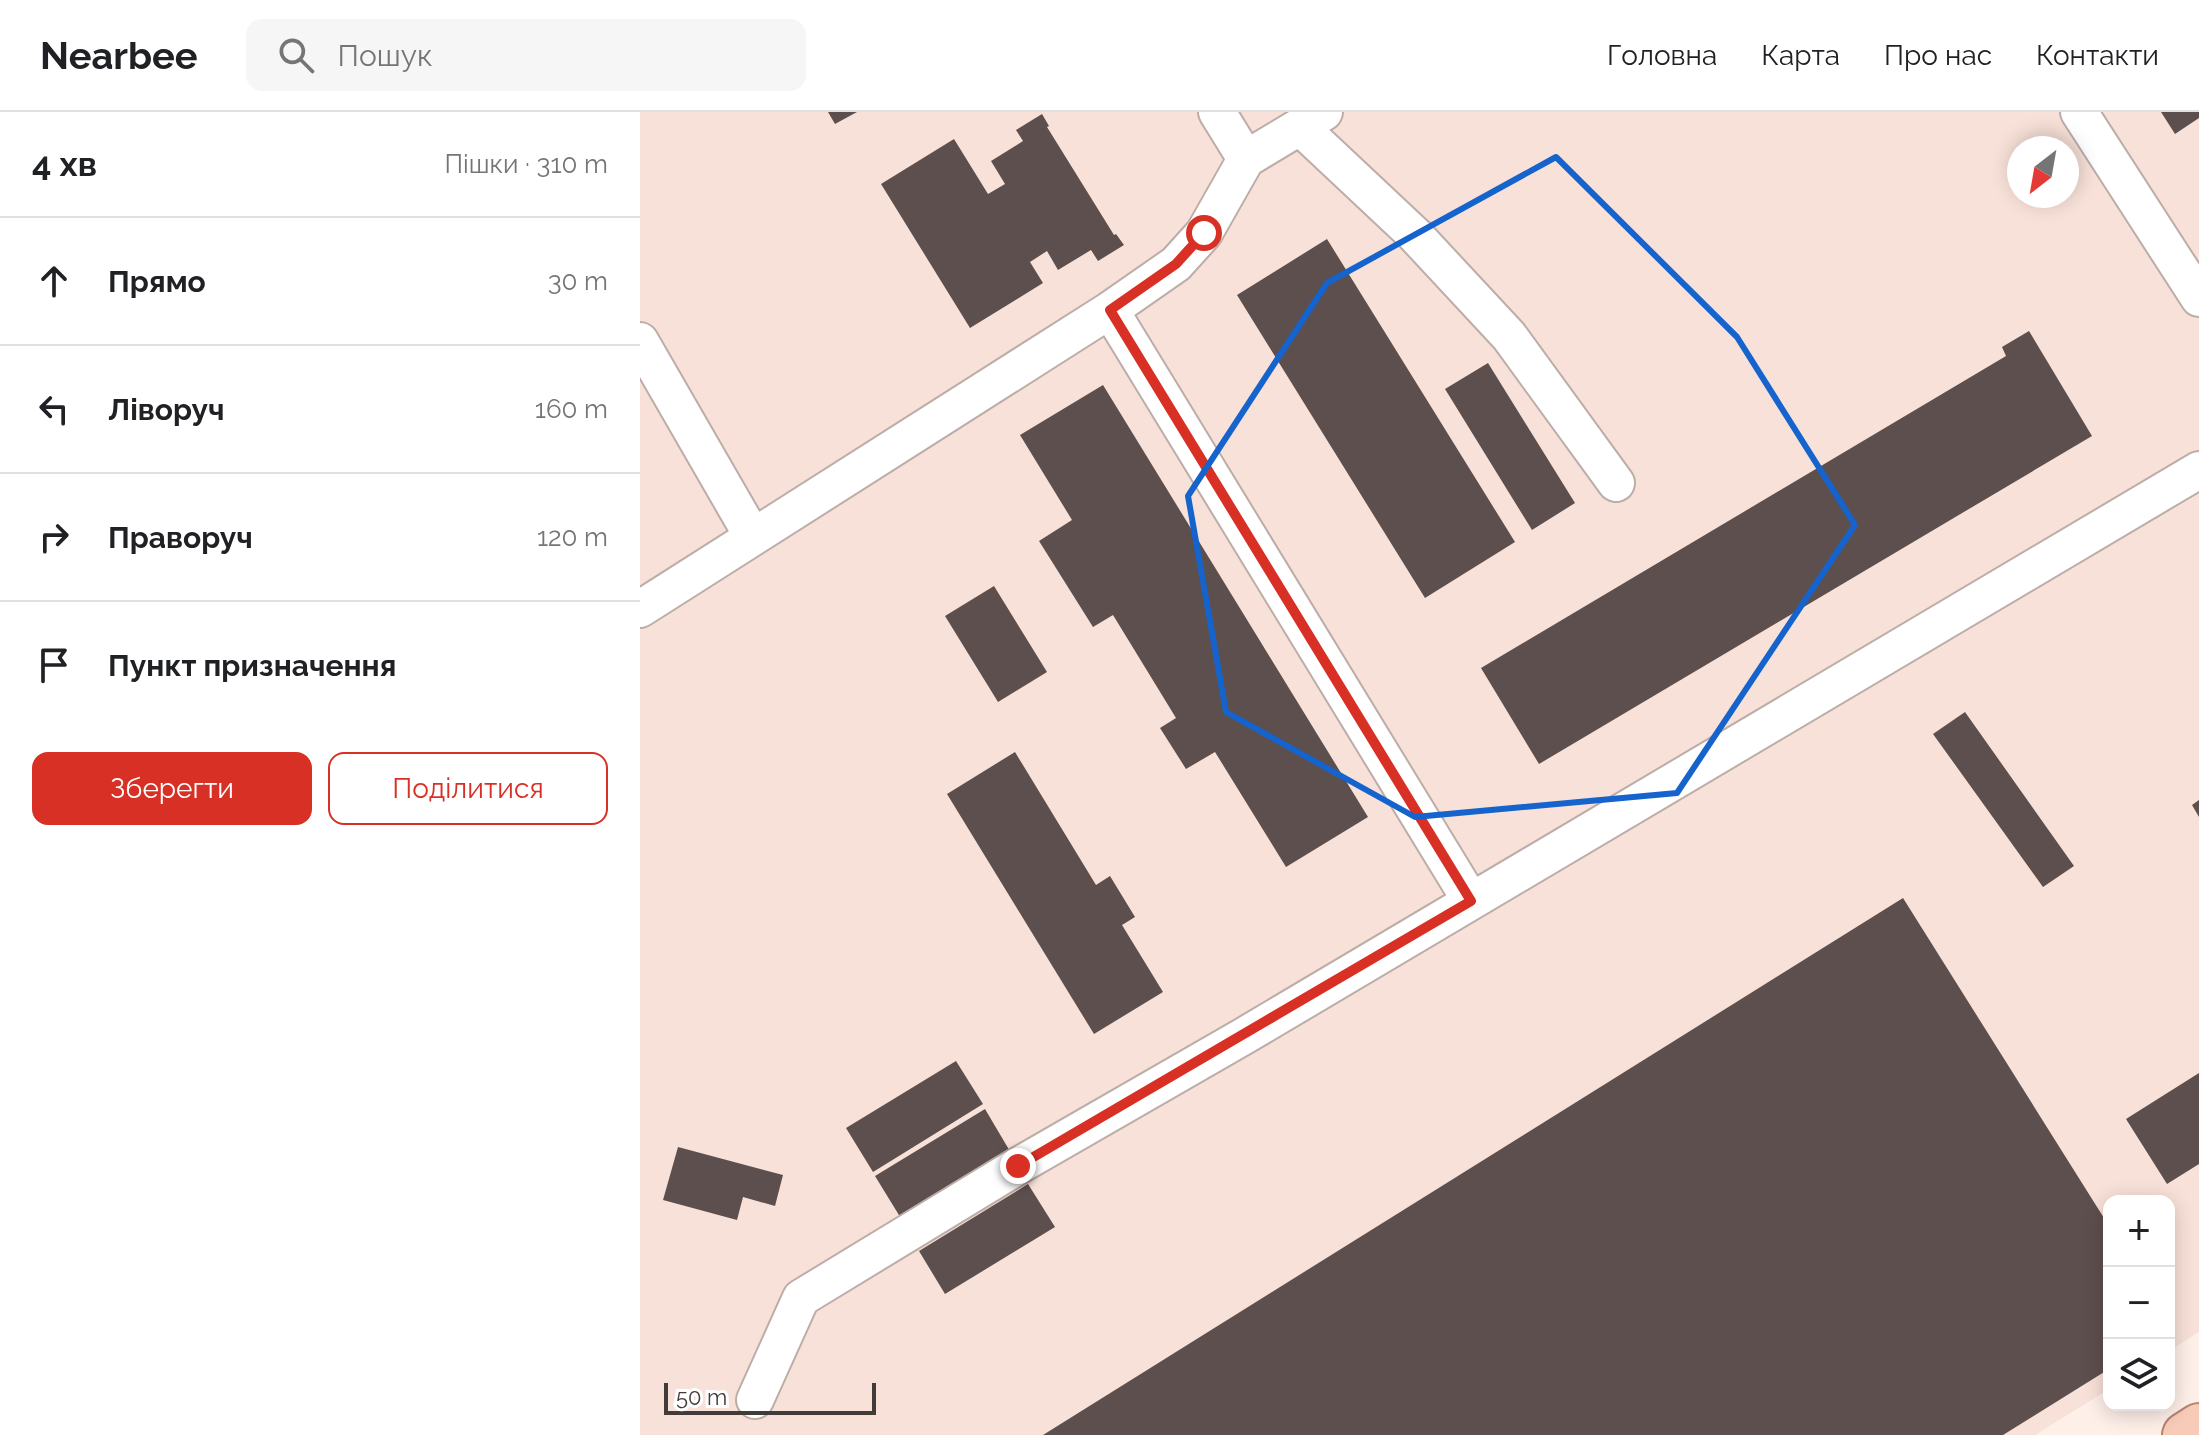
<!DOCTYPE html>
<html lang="uk">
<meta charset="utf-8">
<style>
:root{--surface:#fff;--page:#f6f6f6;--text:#202124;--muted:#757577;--line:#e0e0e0;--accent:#d93025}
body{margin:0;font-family:Raleway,sans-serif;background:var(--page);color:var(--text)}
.controls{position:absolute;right:24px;bottom:24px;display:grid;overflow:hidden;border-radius:16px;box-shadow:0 4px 20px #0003}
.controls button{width:72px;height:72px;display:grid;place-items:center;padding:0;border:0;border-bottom:2px solid var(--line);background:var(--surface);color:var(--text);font:40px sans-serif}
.compass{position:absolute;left:1367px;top:24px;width:72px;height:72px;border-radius:50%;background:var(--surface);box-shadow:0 4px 20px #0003;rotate:211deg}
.scale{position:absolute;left:24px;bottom:20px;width:212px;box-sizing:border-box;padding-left:8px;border:4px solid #413b39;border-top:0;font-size:22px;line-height:28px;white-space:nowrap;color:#413b39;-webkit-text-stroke:6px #fff;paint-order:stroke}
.stop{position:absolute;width:24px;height:24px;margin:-18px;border:6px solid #d93025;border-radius:50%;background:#fff}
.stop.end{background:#d93025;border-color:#fff;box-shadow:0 2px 8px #0008}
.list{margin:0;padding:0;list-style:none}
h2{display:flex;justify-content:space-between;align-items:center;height:104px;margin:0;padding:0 32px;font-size:34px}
h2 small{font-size:26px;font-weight:400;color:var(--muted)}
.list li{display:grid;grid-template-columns:52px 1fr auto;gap:24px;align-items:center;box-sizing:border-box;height:128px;padding:0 32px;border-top:2px solid var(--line)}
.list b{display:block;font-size:30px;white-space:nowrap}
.list em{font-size:26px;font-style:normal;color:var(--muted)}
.actions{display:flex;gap:16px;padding:24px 32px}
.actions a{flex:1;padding:18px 0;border:2px solid var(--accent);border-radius:16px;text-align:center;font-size:28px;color:var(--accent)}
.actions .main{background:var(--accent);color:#fff}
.icon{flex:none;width:44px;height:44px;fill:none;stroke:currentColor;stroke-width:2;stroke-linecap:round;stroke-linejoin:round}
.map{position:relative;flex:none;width:1559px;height:1323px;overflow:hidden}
header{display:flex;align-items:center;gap:48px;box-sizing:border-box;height:112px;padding:0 40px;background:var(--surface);border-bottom:2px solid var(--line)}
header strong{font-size:38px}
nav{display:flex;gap:44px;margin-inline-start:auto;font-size:28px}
.search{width:560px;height:72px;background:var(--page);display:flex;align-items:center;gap:20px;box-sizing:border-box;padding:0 28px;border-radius:16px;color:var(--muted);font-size:30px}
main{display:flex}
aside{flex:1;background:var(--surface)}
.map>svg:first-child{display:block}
.built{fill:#f8e1d8;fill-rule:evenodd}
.building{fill:#5d4f4d}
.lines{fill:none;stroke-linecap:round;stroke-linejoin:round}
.minor-casing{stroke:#bcada8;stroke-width:40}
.major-casing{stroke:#b3826c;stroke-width:48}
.minor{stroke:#fff;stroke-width:36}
.major{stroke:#f7cbb8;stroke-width:44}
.route{stroke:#d93025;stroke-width:10}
.marked{fill:none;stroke:#1563cd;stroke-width:6;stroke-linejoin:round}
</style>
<header>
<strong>Nearbee</strong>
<div class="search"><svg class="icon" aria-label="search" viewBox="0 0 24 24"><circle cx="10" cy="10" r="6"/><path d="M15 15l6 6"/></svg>Пошук</div>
<nav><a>Головна</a><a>Карта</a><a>Про нас</a><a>Контакти</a></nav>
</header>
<main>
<aside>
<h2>4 хв<small>Пішки · 310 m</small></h2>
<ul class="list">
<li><svg class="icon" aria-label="ahead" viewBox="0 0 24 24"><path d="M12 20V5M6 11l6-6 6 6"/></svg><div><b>Прямо</b></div><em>30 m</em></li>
<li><svg class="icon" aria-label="left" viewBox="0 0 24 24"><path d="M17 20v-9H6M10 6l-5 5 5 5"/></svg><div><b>Ліворуч</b></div><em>160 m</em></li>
<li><svg class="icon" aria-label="right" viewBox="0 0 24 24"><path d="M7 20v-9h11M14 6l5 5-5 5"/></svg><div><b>Праворуч</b></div><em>120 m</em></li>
<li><svg class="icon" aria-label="arrive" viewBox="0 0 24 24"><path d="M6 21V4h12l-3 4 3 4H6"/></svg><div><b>Пункт призначення</b></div></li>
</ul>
<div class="actions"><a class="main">Зберегти</a><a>Поділитися</a></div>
</aside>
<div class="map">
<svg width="1559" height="1323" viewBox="0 0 1559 1323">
<rect width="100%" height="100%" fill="#feefe9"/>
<!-- built -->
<path class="built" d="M0,0H1559V1220L1529,1239V1089H1469V1277L1395,1323H0ZM1379,36H1427V84H1379Z"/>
<!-- building -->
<path class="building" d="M188,0H217L195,12Z
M1521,0H1559V6L1535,22Z
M402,2L409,14L407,15L474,123L476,122L484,133L458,149L451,138L418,158L407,139L390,150L403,171L330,216L241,72L314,27L348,82L365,72L351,49L383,29L376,18Z
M687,127L875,430L785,486L597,183Z
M1389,219L1452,324L899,652L841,556L1366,244L1362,235Z
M848,251L935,391L892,418L805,277Z
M463,273L728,705L646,755L575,640L546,657L520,616L536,606L473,503L453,515L399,429L432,408L380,323Z
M354,474L407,560L358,590L305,504Z
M1325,600L1434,754L1403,775L1293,622Z
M375,640L456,773L470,764L495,805L482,813L523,880L454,922L307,682Z
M1559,688V705L1552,693Z
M1263,786L1469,1114V1257L1363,1323H403Z
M316,949L343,992L233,1060L206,1016Z
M1559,961V1052L1527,1072L1486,1007Z
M345,997L371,1041L262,1108L235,1064Z
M38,1035L143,1063L135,1094L103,1085L97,1108L23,1088Z
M388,1072L415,1115L305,1182L279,1139Z"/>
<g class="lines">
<defs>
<path id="minor" d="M577,0L606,47
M1439,0L1559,186
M660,15L775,123L869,224L976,371
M470,198L536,152L564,121L606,47L684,0
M0,229L113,425
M0,497L470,198L831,789
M115,1288L161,1186L378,1054L604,924L1559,358"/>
<path id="major" d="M1545,1323L1559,1314"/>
</defs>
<!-- minor casing -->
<use href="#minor" class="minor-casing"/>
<!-- major casing -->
<use href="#major" class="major-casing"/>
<!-- minor -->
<use href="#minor" class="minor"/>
<!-- major -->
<use href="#major" class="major"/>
</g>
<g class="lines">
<!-- route -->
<path class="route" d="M378,1054L831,789L470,198L536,152L564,121"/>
</g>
<!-- marked area -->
<path class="marked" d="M916,45L1097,225L1215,413L1037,681L775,705L586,600L548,384L687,171Z"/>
</svg>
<div class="controls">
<button>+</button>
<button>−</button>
<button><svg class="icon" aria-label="layers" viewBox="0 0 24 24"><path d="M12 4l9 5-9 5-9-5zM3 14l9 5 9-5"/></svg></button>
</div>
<svg class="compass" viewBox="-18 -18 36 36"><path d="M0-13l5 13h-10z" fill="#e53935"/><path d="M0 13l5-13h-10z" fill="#757577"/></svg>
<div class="scale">50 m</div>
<div class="stop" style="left:564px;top:121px"></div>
<div class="stop end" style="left:378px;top:1054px"></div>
</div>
</main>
